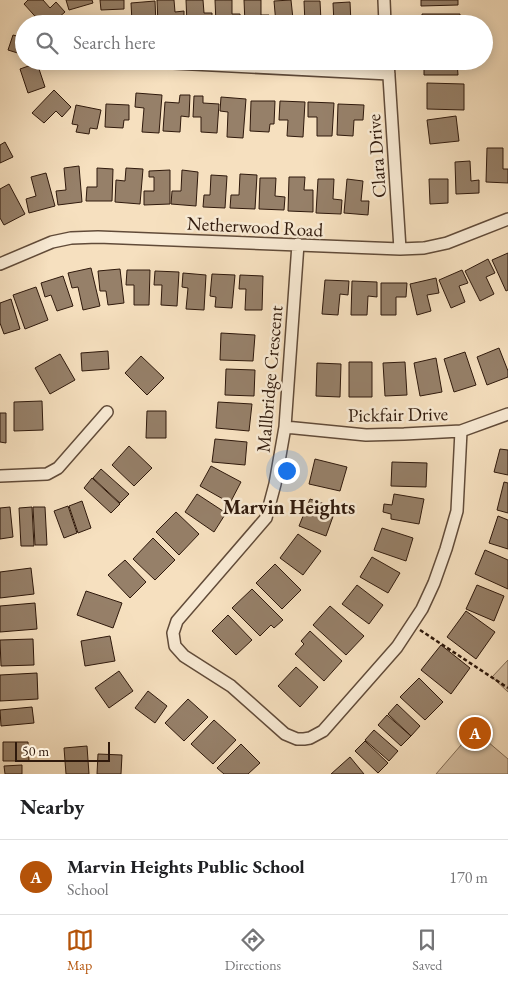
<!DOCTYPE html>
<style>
:root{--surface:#fff;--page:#f6f6f6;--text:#202124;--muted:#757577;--line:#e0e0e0;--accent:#b45309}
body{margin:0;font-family:"EB Garamond",serif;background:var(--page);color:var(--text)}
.scale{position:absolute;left:15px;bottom:12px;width:95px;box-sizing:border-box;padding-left:5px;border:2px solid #2f190c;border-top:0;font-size:14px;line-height:18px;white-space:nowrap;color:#2f190c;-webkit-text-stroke:4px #f9ebd5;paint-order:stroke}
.you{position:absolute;left:286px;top:470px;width:18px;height:18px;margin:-12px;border:4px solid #fff;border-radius:50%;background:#1a73e8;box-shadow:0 0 0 8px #1a73e833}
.badge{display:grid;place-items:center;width:32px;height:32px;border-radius:50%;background:var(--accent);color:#fff;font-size:16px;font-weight:700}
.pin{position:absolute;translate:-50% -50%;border:2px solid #fff;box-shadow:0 1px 5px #0006}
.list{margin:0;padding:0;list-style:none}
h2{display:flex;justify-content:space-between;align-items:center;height:65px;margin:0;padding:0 20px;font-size:21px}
h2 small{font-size:16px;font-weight:400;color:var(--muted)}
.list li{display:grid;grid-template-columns:32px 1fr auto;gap:15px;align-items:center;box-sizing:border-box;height:75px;padding:0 20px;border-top:1px solid var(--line)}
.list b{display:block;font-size:19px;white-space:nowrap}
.list p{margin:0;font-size:16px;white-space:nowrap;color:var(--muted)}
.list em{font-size:16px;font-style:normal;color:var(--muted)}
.icon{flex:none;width:28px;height:28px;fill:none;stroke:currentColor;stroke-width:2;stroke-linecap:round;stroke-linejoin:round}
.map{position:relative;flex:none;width:508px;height:774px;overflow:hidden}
.search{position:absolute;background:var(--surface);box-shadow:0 2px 12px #0003;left:15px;right:15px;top:15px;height:55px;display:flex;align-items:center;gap:12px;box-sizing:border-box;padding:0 18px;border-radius:28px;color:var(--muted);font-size:19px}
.sheet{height:140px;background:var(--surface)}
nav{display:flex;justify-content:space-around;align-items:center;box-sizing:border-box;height:70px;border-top:1px solid var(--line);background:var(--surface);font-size:14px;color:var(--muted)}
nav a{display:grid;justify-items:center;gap:2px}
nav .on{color:var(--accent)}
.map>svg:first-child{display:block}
.green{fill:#d4bea1;stroke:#826c56}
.building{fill:#968069;stroke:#2f190c}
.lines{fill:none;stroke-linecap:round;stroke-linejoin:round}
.street-casing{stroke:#614b39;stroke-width:14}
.path{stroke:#2f190c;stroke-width:2.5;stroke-dasharray:4 2.5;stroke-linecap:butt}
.street{stroke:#f9ebd5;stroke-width:11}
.labels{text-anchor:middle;stroke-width:5;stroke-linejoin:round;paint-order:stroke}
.street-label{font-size:19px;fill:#2f190c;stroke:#f9ebd5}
.neighbourhood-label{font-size:20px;font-weight:bold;fill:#2f190c;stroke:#f9ebd5}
</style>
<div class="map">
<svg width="508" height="774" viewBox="0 0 508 774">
<rect width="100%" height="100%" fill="#f6e0bf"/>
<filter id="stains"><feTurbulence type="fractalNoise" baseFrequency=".004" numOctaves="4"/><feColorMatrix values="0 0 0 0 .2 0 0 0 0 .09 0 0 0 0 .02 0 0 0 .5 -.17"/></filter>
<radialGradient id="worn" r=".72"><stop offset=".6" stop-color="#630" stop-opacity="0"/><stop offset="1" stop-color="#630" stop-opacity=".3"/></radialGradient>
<!-- green -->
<path class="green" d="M508,660V692L492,677Z
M474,730L508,759V774H436Z"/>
<!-- building -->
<path class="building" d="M28,0H43L50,8L56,2L65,12L51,24H42L24,4Z
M66,0H92L93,3L69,10Z
M100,0H124V9L101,10Z
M157,0H174L175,12L184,11V24H158Z
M186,0H203L204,13H212V24H187Z
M215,0H232V14H240L241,24H216Z
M244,0H261V15H269V24H245Z
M291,0L293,19H300L301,24H276L274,1Z
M421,0H458V5L421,6Z
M155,1L156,24H139V21L132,22L131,3Z
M304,1H320L321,21L329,20V24H305Z
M350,2L351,23L359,24H334L333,3Z
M422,14H460V24H422Z
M13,35L24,38V55L8,50Z
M424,61H457L458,75H424Z
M37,63L45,87L28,93L20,69Z
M427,83L464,84V110L427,109Z
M54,90L71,107L62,117L56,111L44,123L32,113Z
M136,93L162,95L159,133L142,132L144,108L135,107Z
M180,95H190L189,117L181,116L180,132L163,131L165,102L179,103Z
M194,96H203V103L219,104L217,133L201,132V117H193Z
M221,97L246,99L243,138L227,137L228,112L220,111Z
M251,101H275L274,124H270L269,132L250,131Z
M280,101L305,102L303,137L287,136L288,120H279Z
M308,102L334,103L332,136H317V117H308Z
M106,104L129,105V120H124L123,128L105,127Z
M338,104L364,105L363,120H354L353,136L337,135Z
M76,105L101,110L97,129L90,128L89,134L76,132L78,125L72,124Z
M456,116L459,141L430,144L427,120Z
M5,142L13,157L0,163V145Z
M487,148H503V169H508V183L486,182Z
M470,161L471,181L479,180V193L456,194L455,162Z
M79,166L82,202L58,205L56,191L66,190L64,168Z
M97,168L113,169L112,201H86L87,187H97Z
M126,168L143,169L140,204L115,202L116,180L125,181Z
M170,170V204L144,205V191H154V177H149V171Z
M182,170L198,172L196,206L171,204L172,191H181Z
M46,173L55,206L29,213L26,199L36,196L31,177Z
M240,174L257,175L255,209L230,208L231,195H239Z
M211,175L227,176L225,208L203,207L204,195H210Z
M289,177H305L304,190H313V212L288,211Z
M260,178H276L275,196L285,197L284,210L259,209Z
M318,179H334L333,199L342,200L341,214L316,213Z
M347,179L363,181L361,201H369L368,215L344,213Z
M429,179H448V203L430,204Z
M9,184L25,214L4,225L0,218V189Z
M508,253V290L506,291L492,260Z
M488,259L495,273L486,277L494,294L480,301L465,271Z
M91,268L100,306L83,310L78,287L72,288L68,273Z
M120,269L124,303L108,305L106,291H100L98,271Z
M127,270H150L149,305H134V285H126Z
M462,270L468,283L459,286L465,302L451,308L439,280Z
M155,271L179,272L177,306L161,305L162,285H154Z
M183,273L206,275L204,310L186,309L188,288L182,287Z
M212,274L235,275L232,308L215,307L216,297L210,296Z
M240,275L263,276L262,310H245L246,289H239Z
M63,276L73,306L57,311L51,295L45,297L41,283Z
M436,278L439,293L427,295L431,311L417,315L410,284Z
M325,280L349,281L348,295L340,294L338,315L322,314Z
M352,281L377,282V297L368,296L367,315H351Z
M381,283H407L406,297H396V315H381Z
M36,287L48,320L25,329L13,295Z
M11,299L20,329L4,334L0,323V303Z
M221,333L255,335L253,361L220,360Z
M499,348L508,371V377L487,385L477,357Z
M108,351L109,369L82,371L81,353Z
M465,352L476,385L454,392L444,359Z
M60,354L75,380L50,394L35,368Z
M141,356L164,378L147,395L125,373Z
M436,358L442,392L420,396L414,363Z
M349,362H372V397H349Z
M405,362L407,395L385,396L383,363Z
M317,363L341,364L340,397L316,396Z
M226,369L255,370L254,396L225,395Z
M42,401L43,430L14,431V402Z
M218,402L252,404L249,431L216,428Z
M147,411H166V438H146Z
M0,413H6V443L0,442Z
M215,439L247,442L245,465L212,462Z
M129,446L152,468L134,486L112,465Z
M500,449L508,450V475L494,472Z
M315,459L347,467L340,491L309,484Z
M392,462L427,463L426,487L391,486Z
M211,466L241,482L230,503L200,486Z
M101,469L129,494L120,503L93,478Z
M92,478L120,504L111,513L84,488Z
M504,482L508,483V513L497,510Z
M197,494L226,513L214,532L185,512Z
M394,494L424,499L419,524L391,519V514L383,512L384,504L392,505Z
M310,499L336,508L326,536L299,526Z
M82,501L91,528L78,533L69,506Z
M68,506L77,533L64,538L54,511Z
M10,507L13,537L0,539V508Z
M32,507L34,546H21L19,508Z
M33,507H45L47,545H35Z
M176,512L199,534L179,555L156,532Z
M498,516L508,520V549L489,543Z
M382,528L413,538L406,561L374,550Z
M298,534L321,551L303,575L280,558Z
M153,538L175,560L155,580L133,559Z
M485,550L508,560V589L475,574Z
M372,557L400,573L388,593L360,577Z
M125,560L146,582L130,598L108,575Z
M275,564L301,590L282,609L256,583Z
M31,568L34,594L0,598V572Z
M357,585L383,605L369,624L342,604Z
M477,585L504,596L494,621L466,609Z
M252,589L283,620L274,628L271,625L260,636L232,608Z
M86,591L122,603L113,628L77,615Z
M35,603L37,629L0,632V606Z
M330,606L364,636L346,655L313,625Z
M466,611L495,632L476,659L447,637Z
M228,615L252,640L236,655L212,631Z
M310,631L342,661L324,681L295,654L304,644L301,641Z
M110,636L115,661L85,666L81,641Z
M33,639L34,665L1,666L0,640Z
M441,645L470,668L451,694L421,670Z
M296,667L318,687L300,707L278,686Z
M119,671L133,691L109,708L95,688Z
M37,673L38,699L0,701V675Z
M419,678L443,702L425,720L400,697Z
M148,691L167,706L155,723L135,708Z
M188,699L208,717L184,741L165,723Z
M397,704L420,726L411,736L388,714Z
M32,707L34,723L1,726L0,710Z
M387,715L411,736L401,746L378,725Z
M214,720L236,740L213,764L191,744Z
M374,730L398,751L389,761L365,740Z
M365,741L388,763L378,773L355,751Z
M3,742H28L29,761H3Z
M241,744L260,763L248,774H224L217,768Z
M87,746L89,774H66L64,748Z
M98,754L122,755L121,774H97Z
M350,757L364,774H331Z
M22,765V774H5L4,766Z"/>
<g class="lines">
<defs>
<path id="street" d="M384,0L385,24
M134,61L389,74
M388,61L400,249
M298,244L285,427L275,484L266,518L177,621L173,633L175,646L184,656L231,686L285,734L297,739H304L310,738L323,731L397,647L422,609L434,583L446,549L457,511L461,431
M0,264L52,242L71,238L98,237L400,249L424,248L447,243L508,219
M285,427L366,435L404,434L461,431L508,414
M0,476L47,474L58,468L107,412"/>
</defs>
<!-- street casing -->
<use href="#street" class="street-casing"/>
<!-- path -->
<path class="path" d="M420,630L508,688"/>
<!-- street -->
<use href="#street" class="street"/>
</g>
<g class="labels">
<!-- street labels -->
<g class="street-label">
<text transform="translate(376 156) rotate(-94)" y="7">Clara Drive</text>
<text transform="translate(255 226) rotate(3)" y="7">Netherwood Road</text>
<text transform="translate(269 379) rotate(-85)" y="7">Mallbridge Crescent</text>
<text transform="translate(398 414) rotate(-1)" y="7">Pickfair Drive</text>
</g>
<!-- neighbourhood labels -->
<g class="neighbourhood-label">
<text x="289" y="514">Marvin Heights</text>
</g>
</g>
<rect width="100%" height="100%" filter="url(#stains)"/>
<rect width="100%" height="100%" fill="url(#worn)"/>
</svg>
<div class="scale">50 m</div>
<div class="you"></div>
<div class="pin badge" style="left:475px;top:733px">A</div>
<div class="search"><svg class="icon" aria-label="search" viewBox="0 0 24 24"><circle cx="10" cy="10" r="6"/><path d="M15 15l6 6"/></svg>Search here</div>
</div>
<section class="sheet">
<h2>Nearby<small></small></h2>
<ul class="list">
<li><span class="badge">A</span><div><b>Marvin Heights Public School</b><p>School</p></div><em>170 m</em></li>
</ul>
</section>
<nav>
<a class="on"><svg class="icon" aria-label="map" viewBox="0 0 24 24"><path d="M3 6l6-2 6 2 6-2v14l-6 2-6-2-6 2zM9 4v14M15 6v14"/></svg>Map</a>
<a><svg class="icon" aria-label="directions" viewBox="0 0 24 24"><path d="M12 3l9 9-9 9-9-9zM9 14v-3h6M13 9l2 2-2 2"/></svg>Directions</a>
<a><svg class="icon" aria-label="saved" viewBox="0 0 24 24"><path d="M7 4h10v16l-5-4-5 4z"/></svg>Saved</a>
</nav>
